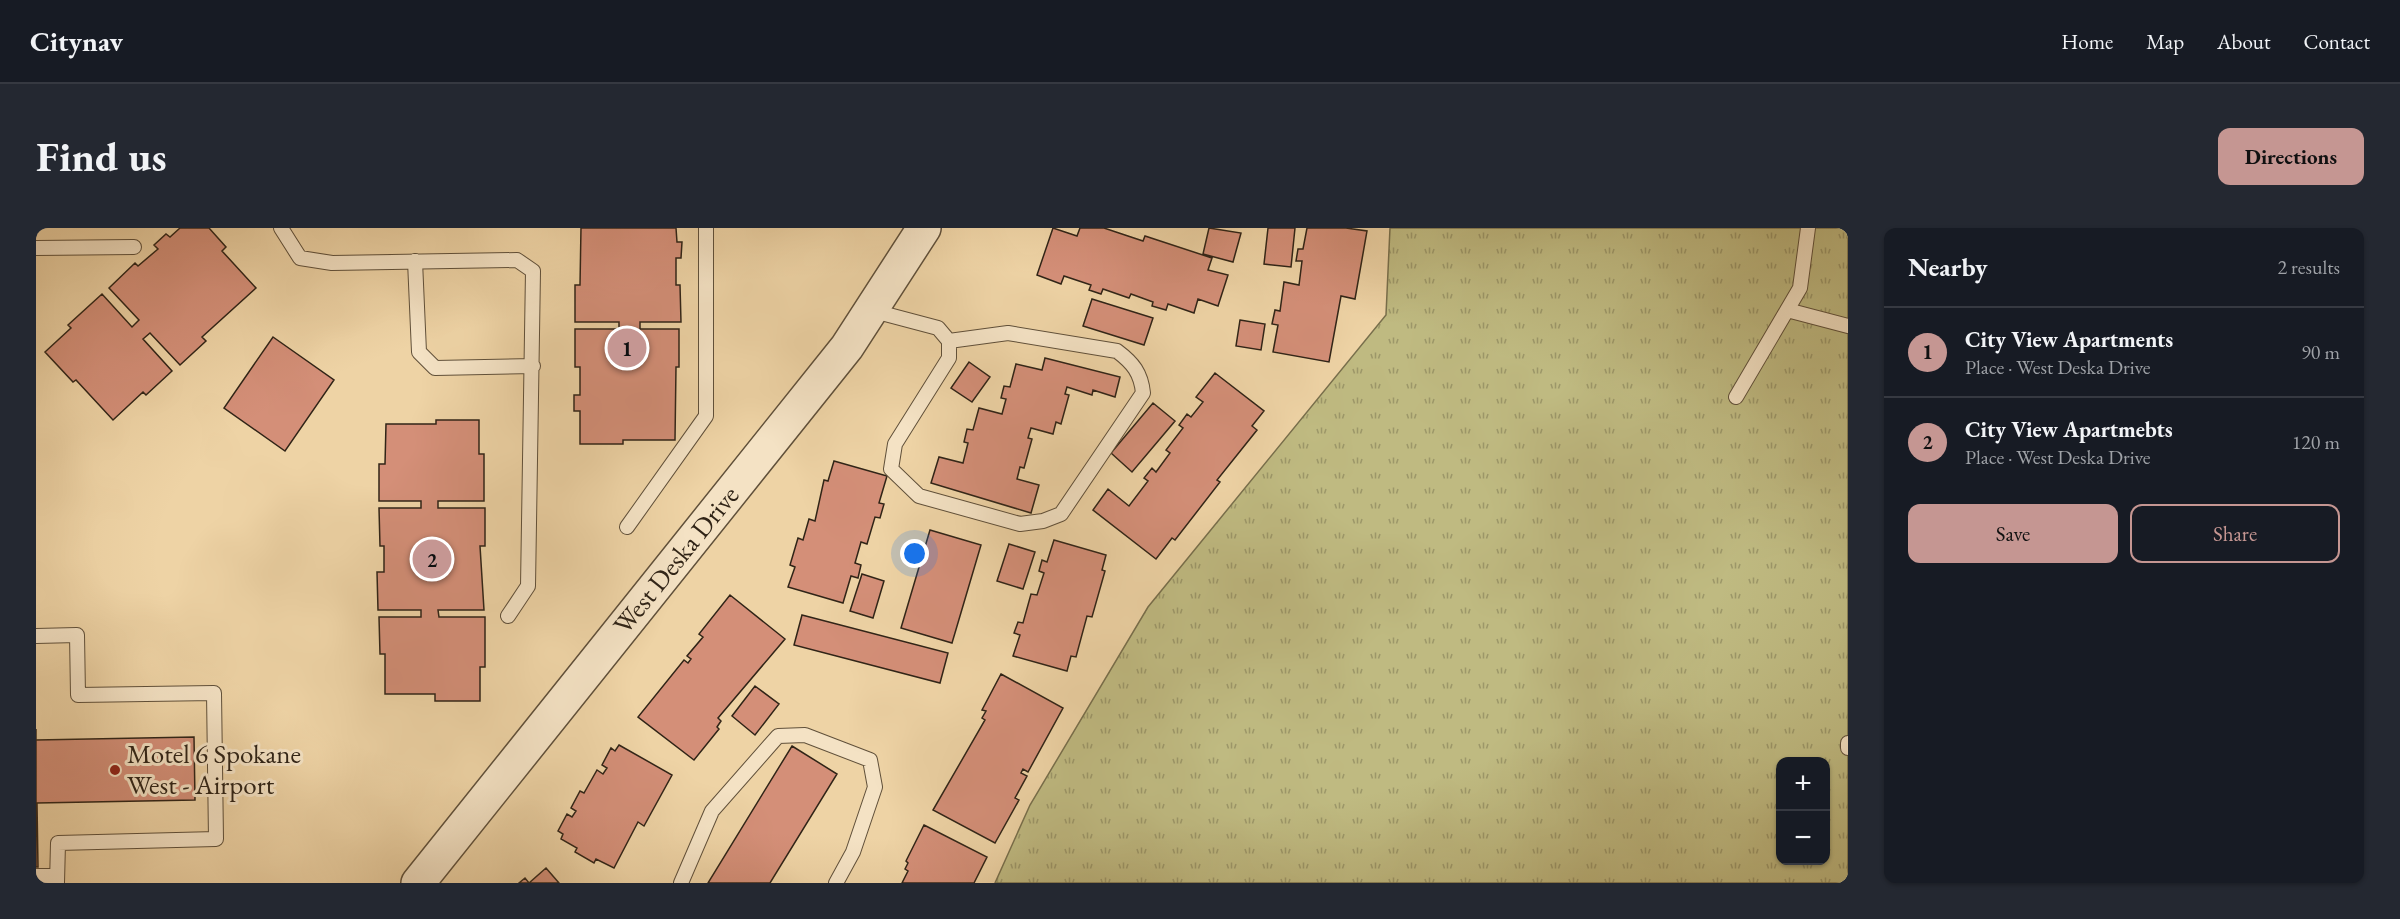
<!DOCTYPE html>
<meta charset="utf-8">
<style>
:root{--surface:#171b24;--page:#242831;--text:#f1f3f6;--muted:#9ea1a6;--line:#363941;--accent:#c59692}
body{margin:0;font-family:"EB Garamond",serif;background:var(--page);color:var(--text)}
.controls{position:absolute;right:18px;bottom:18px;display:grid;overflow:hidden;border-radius:12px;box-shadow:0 2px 4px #0004}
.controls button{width:54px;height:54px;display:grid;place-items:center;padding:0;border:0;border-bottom:2px solid var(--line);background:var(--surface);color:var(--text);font:30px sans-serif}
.you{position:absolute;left:879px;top:326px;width:21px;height:21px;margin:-15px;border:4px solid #fff;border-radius:50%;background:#1a73e8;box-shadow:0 0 0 9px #1a73e833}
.badge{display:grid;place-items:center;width:39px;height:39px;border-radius:50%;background:var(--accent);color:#111;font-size:20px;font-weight:700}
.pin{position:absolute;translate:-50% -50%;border:3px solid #fff;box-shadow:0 2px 6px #0006}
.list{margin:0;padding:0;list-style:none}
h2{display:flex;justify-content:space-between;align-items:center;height:78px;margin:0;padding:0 24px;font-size:26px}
h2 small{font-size:20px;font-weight:400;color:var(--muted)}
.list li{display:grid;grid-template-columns:39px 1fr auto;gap:18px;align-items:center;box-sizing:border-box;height:90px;padding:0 24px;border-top:2px solid var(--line)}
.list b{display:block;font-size:22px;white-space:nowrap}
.list p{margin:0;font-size:20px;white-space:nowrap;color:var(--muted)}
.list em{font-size:20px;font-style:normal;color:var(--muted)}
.actions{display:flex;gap:12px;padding:18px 24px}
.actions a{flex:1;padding:14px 0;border:2px solid var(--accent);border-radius:12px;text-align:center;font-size:21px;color:var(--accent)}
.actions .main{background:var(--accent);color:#111}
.map{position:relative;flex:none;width:1812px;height:655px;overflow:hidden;border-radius:12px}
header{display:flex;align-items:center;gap:36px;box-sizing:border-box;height:84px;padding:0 30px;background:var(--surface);border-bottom:2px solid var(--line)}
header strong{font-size:28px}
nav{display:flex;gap:33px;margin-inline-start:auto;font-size:21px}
.intro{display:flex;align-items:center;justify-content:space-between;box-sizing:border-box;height:144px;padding:0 36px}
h1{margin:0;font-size:42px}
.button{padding:15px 27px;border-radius:12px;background:var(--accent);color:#111;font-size:21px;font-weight:700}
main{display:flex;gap:36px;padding:0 36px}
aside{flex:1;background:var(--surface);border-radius:12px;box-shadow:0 2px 4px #0004}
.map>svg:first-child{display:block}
.grass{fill:url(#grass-tufts);stroke:#786f4c;stroke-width:1.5;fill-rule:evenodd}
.building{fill:#d48f78;stroke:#302417;stroke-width:1.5}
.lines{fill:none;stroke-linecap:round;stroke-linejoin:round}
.service-casing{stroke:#60503a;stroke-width:16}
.tertiary-casing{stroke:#60503a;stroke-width:36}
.service{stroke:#f4e2c4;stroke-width:14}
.tertiary{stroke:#f4e2c4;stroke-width:33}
.poi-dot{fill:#8f2418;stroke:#f4e2c4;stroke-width:2}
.labels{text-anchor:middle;stroke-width:6;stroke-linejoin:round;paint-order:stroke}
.street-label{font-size:27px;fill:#302417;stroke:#f4e2c4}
.poi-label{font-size:27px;fill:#302417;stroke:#f4e2c4;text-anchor:start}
</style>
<header>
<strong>Citynav</strong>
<nav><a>Home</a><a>Map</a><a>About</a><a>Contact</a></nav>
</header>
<div class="intro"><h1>Find us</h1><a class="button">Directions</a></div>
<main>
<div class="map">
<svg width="1812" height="655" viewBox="0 0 1812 655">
<defs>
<pattern id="grass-tufts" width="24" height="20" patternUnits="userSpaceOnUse" patternTransform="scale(1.5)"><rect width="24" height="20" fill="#bfba81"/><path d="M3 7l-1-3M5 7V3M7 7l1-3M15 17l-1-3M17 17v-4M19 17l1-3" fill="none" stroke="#9c9769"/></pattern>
</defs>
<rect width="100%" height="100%" fill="#eed3a5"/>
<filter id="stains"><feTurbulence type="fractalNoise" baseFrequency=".00333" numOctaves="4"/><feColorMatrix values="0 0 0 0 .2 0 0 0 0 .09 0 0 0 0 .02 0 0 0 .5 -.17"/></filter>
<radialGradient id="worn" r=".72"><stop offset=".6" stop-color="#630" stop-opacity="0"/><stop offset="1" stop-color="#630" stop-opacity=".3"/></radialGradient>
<!-- grass -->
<path class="grass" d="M1354,0H1812V655H959L994,577L1112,379L1350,87ZM1744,534H1790V632H1744Z"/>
<!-- building -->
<path class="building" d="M144,0H173L190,19L186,23L220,60L166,109L170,113L144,137L114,105L107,111L136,143L110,167L107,164L77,192L40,152L37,154L9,124L35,100L32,97L66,66L96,99L103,92L73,60L99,35L102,38L122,21L118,17L130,6L134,9Z
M545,0H640L641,14H646L645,30H640V57H644L645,94H604V101H643V139H640L639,212H587V216H544V183H538V167H544V139H539V101H583V94H539V57H544Z
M1017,0L1041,8L1044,0H1068L1107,13L1109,8L1176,30L1172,42L1192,47L1182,78L1162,71L1158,85L1132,76L1130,82L1116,78L1117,74L1095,66L1093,70L1067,61L1065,66L1053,62L1055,57L1028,48L1025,56L1001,47Z
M1173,0L1205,5L1197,34L1167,26Z
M1232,0H1259L1255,39L1228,36Z
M1271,0H1310L1331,3L1319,71L1305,68L1293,134L1237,124L1242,97L1236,96L1239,82L1244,83L1248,54L1263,57L1266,33H1260L1262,21H1267Z
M1056,71L1117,90L1108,117L1047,98Z
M1204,92L1229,96L1225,122L1200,118Z
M237,109L298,152L249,223L188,180Z
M1009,130L1084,149L1079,169L1057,162L1056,167L1031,159L1029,166L1033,167L1025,196L1020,194L1017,206L995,200L992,210L996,211L988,240L984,239L981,251L1003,257L995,285L895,255L903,229L927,235L932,215L928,214L931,201L937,202L943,180L966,186L970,171L965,170L968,158L974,159L980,136L1006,142Z
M933,134L954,149L936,174L915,160Z
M1179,145L1228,183L1216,198L1221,202L1181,252L1184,254L1139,312L1136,310L1120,331L1057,282L1072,261L1093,278L1112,253L1108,250L1116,240L1120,244L1134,225L1130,222L1147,200L1143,197L1151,186L1155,189L1167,174L1160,169Z
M1117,175L1139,193L1096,244L1075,225Z
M400,192H443V226H448V273H402V280H449V318H444L448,382H402L403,389H449V439H444V473H399V466H349V426H344L343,389H385V382H342L341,344H348V318H344L343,280H385V273H343V236H349L350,196H400Z
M798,233L851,248L843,275L848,276L844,290L839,289L831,316L825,314L819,335L825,337L822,350L815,348L807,375L752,359L759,339L754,337L762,310L767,312L773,291L779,293L788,252L792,253Z
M894,302L945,317L916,415L865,400Z
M1018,312L1070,327L1066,342L1069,343L1056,389L1051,388L1040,429L1035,428L1031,443L977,428L984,407L978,405L982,394L987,395L995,366L1001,367L1008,345L1003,343L1006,332L1011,334Z
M973,316L999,324L987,361L961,353Z
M826,346L848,353L837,390L814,383Z
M694,367L749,411L682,490L685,493L681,499L683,501L658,532L602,489L648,432L652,435L655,431L651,428L667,409L663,406Z
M766,387L912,425L904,455L758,417Z
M965,446L1027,480L992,544L987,541L985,545L991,548L979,570L983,572L959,615L897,582L949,492L946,490L950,483L946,482Z
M719,458L743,476L719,507L696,488Z
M0,501V512L158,509L159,572L1,575L2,639H0Z
M583,517L636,547L608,598L602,594L578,640L560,631L558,635L539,624L541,620L525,611L527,606L522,603L531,586L536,589L540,583L535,580L544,563L548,565L561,542L567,546L571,540L566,537L575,520L579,523Z
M756,518L801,546L734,655H672Z
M888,597L951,629L938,655H866L872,643L869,641L872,635L870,633Z
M510,640L523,655H483L489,650L493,655Z"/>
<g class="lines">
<defs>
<path id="service" d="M245,0L264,30L296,35L481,32L497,43L492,358L472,388
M0,20L98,19
M379,33L383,124L399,140L497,138
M834,82L902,100L913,113V130L859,216L855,241L883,268L984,296L1007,293L1025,286L1107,165C1105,145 1097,135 1081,123L972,105L913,113
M1751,82L1812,98
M1700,169L1764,60L1772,0
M591,299L670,188V0
M0,408L41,407L42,467L178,465L180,611L22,615L21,655
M1812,515V520
M0,648H21
M645,655L676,583L742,508L769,507L834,532L839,559L817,624L800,655"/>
<path id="tertiary" d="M382,655L811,119L888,0"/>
</defs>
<!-- service casing -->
<use href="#service" class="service-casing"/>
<!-- tertiary casing -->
<use href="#tertiary" class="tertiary-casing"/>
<!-- service -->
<use href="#service" class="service"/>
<!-- tertiary -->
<use href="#tertiary" class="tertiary"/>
</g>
<!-- markers -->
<circle class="poi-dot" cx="79" cy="542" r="6"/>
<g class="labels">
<!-- street labels -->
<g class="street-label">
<text transform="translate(640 332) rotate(-51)" y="9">West Deska Drive</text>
</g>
<!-- poi labels -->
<g class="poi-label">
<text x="91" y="535">Motel 6 Spokane<tspan x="91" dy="31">West - Airport</tspan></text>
</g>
</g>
<rect width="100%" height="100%" filter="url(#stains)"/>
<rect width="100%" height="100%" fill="url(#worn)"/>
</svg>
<div class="controls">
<button>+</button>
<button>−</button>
</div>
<div class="you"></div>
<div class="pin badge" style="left:591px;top:120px">1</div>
<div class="pin badge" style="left:396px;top:331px">2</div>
</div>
<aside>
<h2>Nearby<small>2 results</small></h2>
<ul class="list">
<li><span class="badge">1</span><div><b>City View Apartments</b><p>Place · West Deska Drive</p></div><em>90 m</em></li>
<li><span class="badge">2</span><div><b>City View Apartmebts</b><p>Place · West Deska Drive</p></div><em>120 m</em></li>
</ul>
<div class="actions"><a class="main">Save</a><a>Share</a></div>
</aside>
</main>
